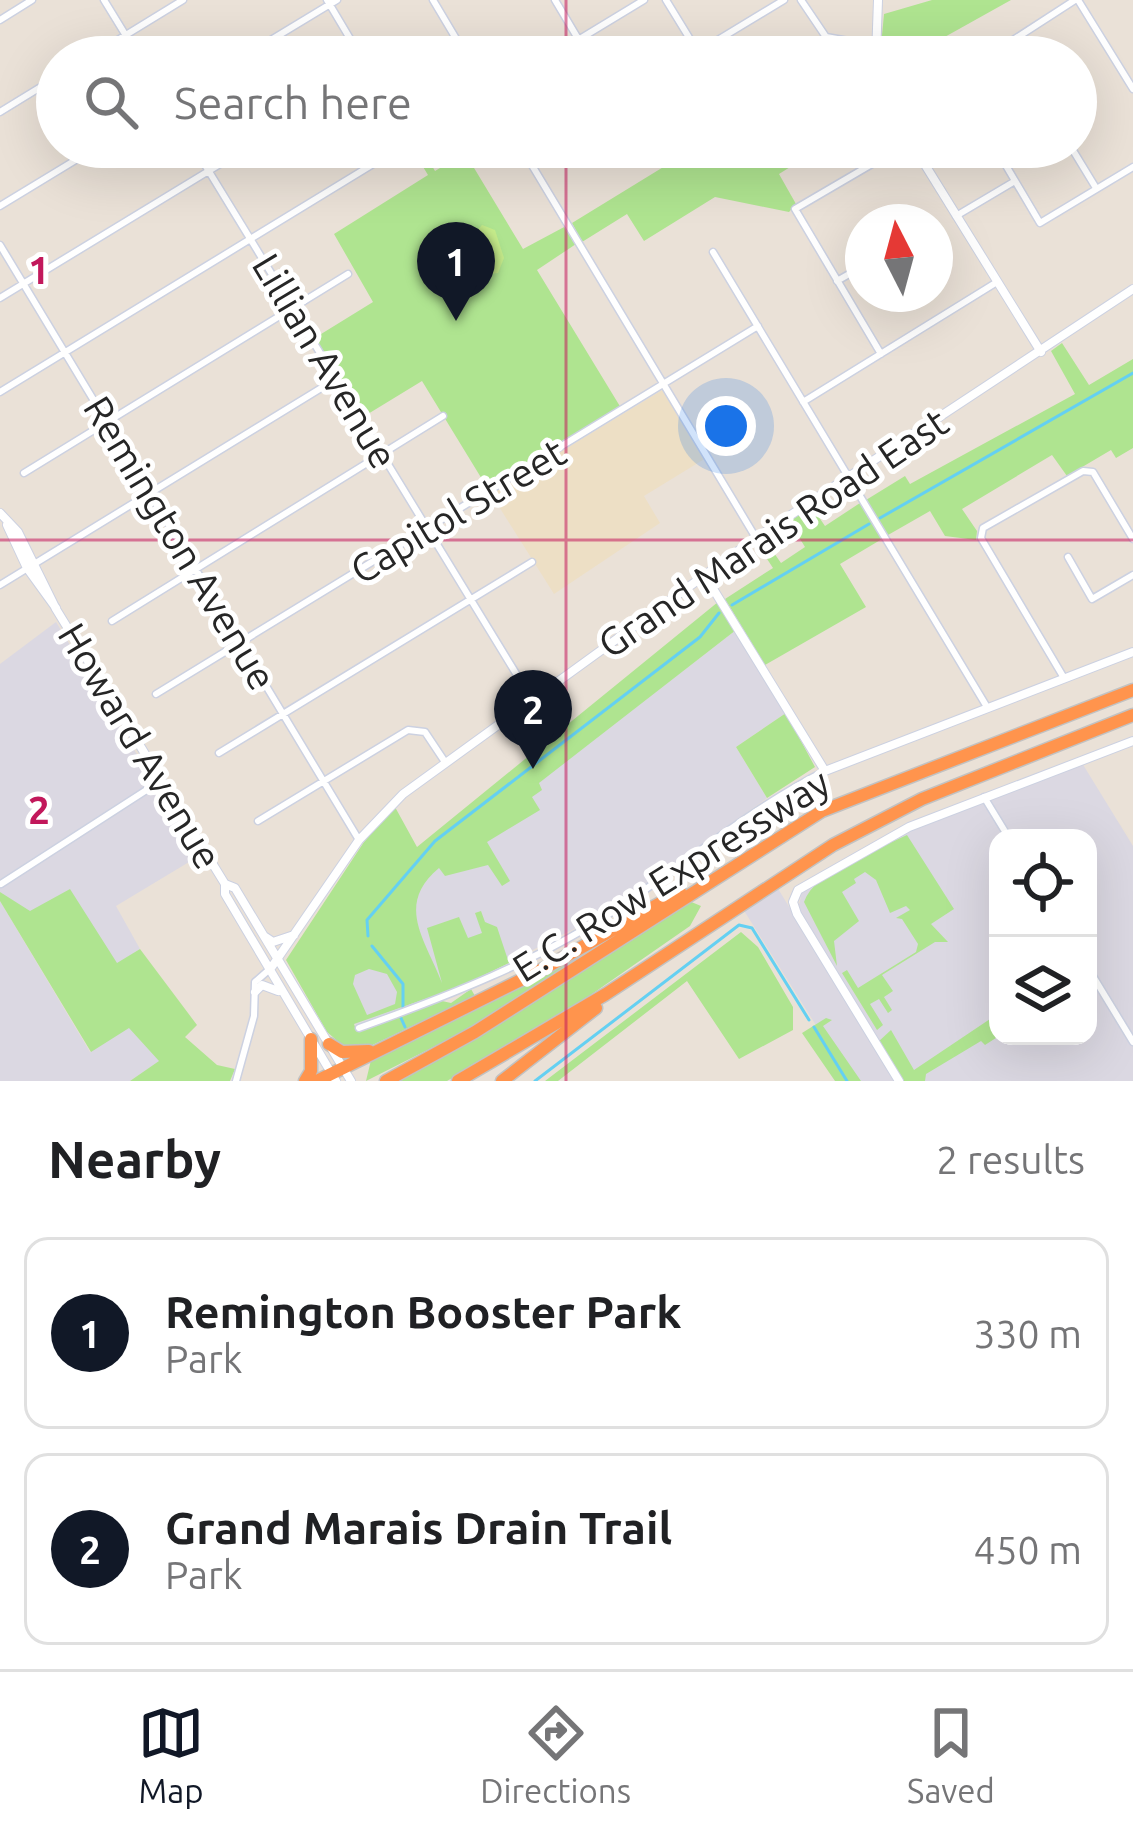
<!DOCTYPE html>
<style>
:root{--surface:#fff;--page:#f6f6f6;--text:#202124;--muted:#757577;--line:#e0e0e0;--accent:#111827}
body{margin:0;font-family:Ubuntu,sans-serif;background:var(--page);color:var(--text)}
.controls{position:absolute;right:36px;bottom:36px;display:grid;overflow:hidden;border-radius:24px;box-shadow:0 12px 48px #0002}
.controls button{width:108px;height:108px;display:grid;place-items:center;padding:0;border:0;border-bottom:3px solid var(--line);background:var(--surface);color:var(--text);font:60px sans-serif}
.compass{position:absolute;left:845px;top:204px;width:108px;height:108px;border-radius:50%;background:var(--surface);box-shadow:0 12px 48px #0002;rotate:354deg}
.you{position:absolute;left:726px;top:426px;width:42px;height:42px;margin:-30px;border:9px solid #fff;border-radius:50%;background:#1a73e8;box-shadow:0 0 0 18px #1a73e833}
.badge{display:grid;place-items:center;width:78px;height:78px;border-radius:50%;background:var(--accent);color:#fff;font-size:39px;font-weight:700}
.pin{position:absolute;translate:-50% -99px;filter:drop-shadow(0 3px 6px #0008)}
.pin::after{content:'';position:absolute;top:63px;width:42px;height:36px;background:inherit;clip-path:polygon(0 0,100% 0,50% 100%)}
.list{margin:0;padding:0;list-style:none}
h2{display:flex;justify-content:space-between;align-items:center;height:156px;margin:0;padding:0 48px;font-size:51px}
h2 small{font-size:39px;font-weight:400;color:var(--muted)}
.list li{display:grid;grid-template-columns:78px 1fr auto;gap:36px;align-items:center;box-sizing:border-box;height:192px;margin:0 24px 24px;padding:0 24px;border:3px solid var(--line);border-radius:24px}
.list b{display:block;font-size:45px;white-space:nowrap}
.list p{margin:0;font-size:39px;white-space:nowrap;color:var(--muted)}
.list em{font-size:39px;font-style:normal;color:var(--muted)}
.icon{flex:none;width:66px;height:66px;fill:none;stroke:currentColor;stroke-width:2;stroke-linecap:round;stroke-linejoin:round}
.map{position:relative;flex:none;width:1133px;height:1081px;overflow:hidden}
.search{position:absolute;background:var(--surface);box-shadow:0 12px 48px #0002;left:36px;right:36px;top:36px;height:132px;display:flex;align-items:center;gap:30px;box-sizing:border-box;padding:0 42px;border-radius:66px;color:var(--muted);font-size:45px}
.sheet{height:588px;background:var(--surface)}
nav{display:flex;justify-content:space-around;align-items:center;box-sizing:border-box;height:168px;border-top:3px solid var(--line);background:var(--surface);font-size:33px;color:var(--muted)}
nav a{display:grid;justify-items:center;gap:6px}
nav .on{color:var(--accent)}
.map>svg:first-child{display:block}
.industrial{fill:#dbd8e2;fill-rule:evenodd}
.education{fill:#eddfc5}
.green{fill:#afe490;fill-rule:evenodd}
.pitch{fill:#c6ec8b}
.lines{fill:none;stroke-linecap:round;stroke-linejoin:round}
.stream{stroke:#64d0f2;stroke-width:3}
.street-casing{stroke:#ccd1e1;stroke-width:9}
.secondary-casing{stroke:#ccd1e1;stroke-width:10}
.highway-casing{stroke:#c2c2c2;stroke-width:15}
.street{stroke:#fff;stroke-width:6}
.secondary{stroke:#fff;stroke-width:8}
.highway{stroke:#ff944d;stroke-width:12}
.grid{fill:none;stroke:#c2185b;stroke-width:3;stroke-opacity:0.55}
.labels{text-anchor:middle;stroke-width:10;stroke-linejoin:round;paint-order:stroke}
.street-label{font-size:39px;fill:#262626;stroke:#fff}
.grid-label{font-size:39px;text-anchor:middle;font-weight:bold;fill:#c2185b;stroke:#fff;stroke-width:10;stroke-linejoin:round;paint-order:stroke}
</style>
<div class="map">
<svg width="1133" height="1081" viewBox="0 0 1133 1081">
<rect width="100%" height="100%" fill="#eae1d7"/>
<!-- industrial -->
<path class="industrial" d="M56,622L199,856L116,906L140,949L117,964L14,906L0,892V664Z
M736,630L786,713L736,747L767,798L605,913L455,990L353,1025L337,966L412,915L413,899L425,879L538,783Z
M1082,763L1133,846V1081H902L798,909L803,888L894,836ZM998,838H1088V1036H998Z
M777,887L895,1081H851L743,909Z
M0,901L90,1052L129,1027L160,1061L130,1081H0Z"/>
<!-- education -->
<path class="education" d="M664,389L706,458L644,496L660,523L554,594L491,494Z"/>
<!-- green -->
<path class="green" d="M932,0H1011L925,48L931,57H880L884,14Z
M411,147H421L435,171L465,153L523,249L566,226L576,244L537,270L621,408L488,489L422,381L363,417L313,339L373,302L334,234L428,175Z
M696,147H822L779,174L796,204L789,212L715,197L644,241L627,214L582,242L572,223Z
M1062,343L1089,385L1133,359V448L1116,458L1111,450L1067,476L1052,455L962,509L977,531L976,540L945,536L930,511L888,535L866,500L905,476L910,484L1075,394L1051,351Z
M860,503L882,539L840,564L866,607L765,665L725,599L773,568L758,545L765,540L781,563L805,547L789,521L812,507L825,526Z
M718,602L736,630L539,783L542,790L532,797L540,810L487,842L510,881L502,886L488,865L445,876L439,868C395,905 425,939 442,983L427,928L459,917L468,938L482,933L475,913L481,911L485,922L497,927L509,963L459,987L354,1024L357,1032L442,1001L451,1003L471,989L475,996L362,1050L349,1051L327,1032L286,960L364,842L395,807L417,847ZM369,969L387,974L397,992L395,1004L367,1015L353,984L355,975Z
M786,713L815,767L767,798L736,747Z
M907,835L954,909L931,924L948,942H935L882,975L893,991L884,997L892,1010L888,1013L879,999L870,1004L883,1025L877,1030L842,973L847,970L858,988L916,952L918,944L902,919L896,918L910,910L906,906L890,913L876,880L865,872L854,879L856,883L842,892L859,921L834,941L837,966L804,902C815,870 877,850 907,835Z
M70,889L117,963L140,949L197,1025L185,1037L217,1065L235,1069L230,1081H130L159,1061L129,1028L91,1052L0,901V892L30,911Z
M689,901L701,906L690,926L579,1003L447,1081H398Z
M619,932L463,1032L366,1081L371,1060Z
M741,932L758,947L793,1007V1030L739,1059L687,981L558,1081H545Z
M993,1017L999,1036L985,1045L981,1041L926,1074L925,1081H902L878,1042L891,1030L914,1070Z
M826,1018L832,1020L823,1026L861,1081H835L802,1033Z"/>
<!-- pitch -->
<path class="pitch" d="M482,225L495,230L504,258L498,273L474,276L461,249Z"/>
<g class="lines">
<!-- stream -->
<path class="stream" d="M880,518L1133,373
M732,605L869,524
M368,936L367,920L435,841L700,637L719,613
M372,946L403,984V1008
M401,1018L405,1027
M814,1027L847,1081
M535,1081L739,925L752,928L809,1020"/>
<defs>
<path id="street" d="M104,0L139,57
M327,0L361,57
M433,0L467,57
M555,0L589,57
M666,0L701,57
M801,0L826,37L877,46
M1078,0L1133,89
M0,20L32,0
M698,52L784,0
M90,57L183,0
M243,57L337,0
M550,57L644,0
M814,57L826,37
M987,57L1075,0
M0,112L57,77
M194,147L531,698
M521,147L756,538
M995,147L1040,223L1133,167
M1071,147L1096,188
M0,206L97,147
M956,216L1015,181
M0,245L359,840
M713,252L987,707
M837,281L863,266
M0,298L248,147
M881,354L795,209L901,147
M0,392L401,147
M803,402L997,282
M24,473L348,274
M1068,557L1092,599L1133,575
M0,585L336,379
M112,621L443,416
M1064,678L981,538L983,528L1083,471L1093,472L1133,539
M156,694L758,326
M219,753L532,562
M984,797L1009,838
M258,821L408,730L425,732L445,762
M1,884L162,780
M1088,968L1133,1042
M359,1028C448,996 539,961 618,908C688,862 750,809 825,771
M236,1081L254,1016L255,982L271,968"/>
<path id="secondary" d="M876,57L878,0
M914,147L1041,352
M0,513L18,532L56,609L225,884V894L336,1081
M7,525L27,568L56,608
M704,574L825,771L1133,652
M225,884L235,888L351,1081
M264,936L273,942L294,935
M271,968L359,840L403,794L756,538L1133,289
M255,992L262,985L278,991
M899,1081L797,914L793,902L798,890L909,827L1133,741"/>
<path id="highway" d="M329,1044L342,1052L369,1051
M305,1081L311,1071V1039
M317,1081L545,968L680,892
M386,1081L475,1032L822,811L1133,690
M458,1081L606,994L833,845L922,799L1133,715
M502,1081L596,1008"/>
</defs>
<!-- street casing -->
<use href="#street" class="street-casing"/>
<!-- secondary casing -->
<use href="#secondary" class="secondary-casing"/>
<!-- highway casing -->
<use href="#highway" class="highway-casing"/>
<!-- street -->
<use href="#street" class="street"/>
<!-- secondary -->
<use href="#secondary" class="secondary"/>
<!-- highway -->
<use href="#highway" class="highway"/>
</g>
<!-- grid -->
<path class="grid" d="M566,0V57M566,147V1081M0,540H1133"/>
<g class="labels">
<!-- street labels -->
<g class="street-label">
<text transform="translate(325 361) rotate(59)" y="14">Lillian Avenue</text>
<text transform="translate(458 511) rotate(-31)" y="14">Capitol Street</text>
<text transform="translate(773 533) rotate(-34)" y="14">Grand Marais Road East</text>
<text transform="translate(180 543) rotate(59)" y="14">Remington Avenue</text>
<text transform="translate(140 746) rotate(59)" y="14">Howard Avenue</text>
<text transform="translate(671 875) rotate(-32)" y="14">E.C. Row Expressway</text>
</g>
</g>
<g class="grid-label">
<text x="39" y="284">1</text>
<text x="39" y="824">2</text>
</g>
</svg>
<div class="controls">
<button><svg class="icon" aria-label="locate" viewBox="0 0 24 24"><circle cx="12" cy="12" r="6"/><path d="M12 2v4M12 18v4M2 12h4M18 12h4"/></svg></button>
<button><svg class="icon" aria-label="layers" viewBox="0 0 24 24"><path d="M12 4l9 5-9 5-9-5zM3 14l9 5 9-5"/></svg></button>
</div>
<svg class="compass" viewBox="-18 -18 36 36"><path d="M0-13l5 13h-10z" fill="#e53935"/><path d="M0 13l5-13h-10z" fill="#757577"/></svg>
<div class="you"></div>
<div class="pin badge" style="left:456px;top:321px">1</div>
<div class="pin badge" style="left:533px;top:769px">2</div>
<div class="search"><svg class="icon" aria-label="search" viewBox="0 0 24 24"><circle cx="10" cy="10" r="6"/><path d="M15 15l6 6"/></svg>Search here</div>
</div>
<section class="sheet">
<h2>Nearby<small>2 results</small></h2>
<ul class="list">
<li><span class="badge">1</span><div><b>Remington Booster Park</b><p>Park</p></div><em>330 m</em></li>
<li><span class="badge">2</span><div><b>Grand Marais Drain Trail</b><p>Park</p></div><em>450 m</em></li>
</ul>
</section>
<nav>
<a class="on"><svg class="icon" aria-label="map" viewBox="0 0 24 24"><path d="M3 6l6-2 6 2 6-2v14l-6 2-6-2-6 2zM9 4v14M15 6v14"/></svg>Map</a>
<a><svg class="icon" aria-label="directions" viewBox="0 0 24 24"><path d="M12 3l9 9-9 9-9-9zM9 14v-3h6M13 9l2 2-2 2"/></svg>Directions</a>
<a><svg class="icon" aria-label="saved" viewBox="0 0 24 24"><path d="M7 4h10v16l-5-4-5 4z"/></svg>Saved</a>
</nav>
